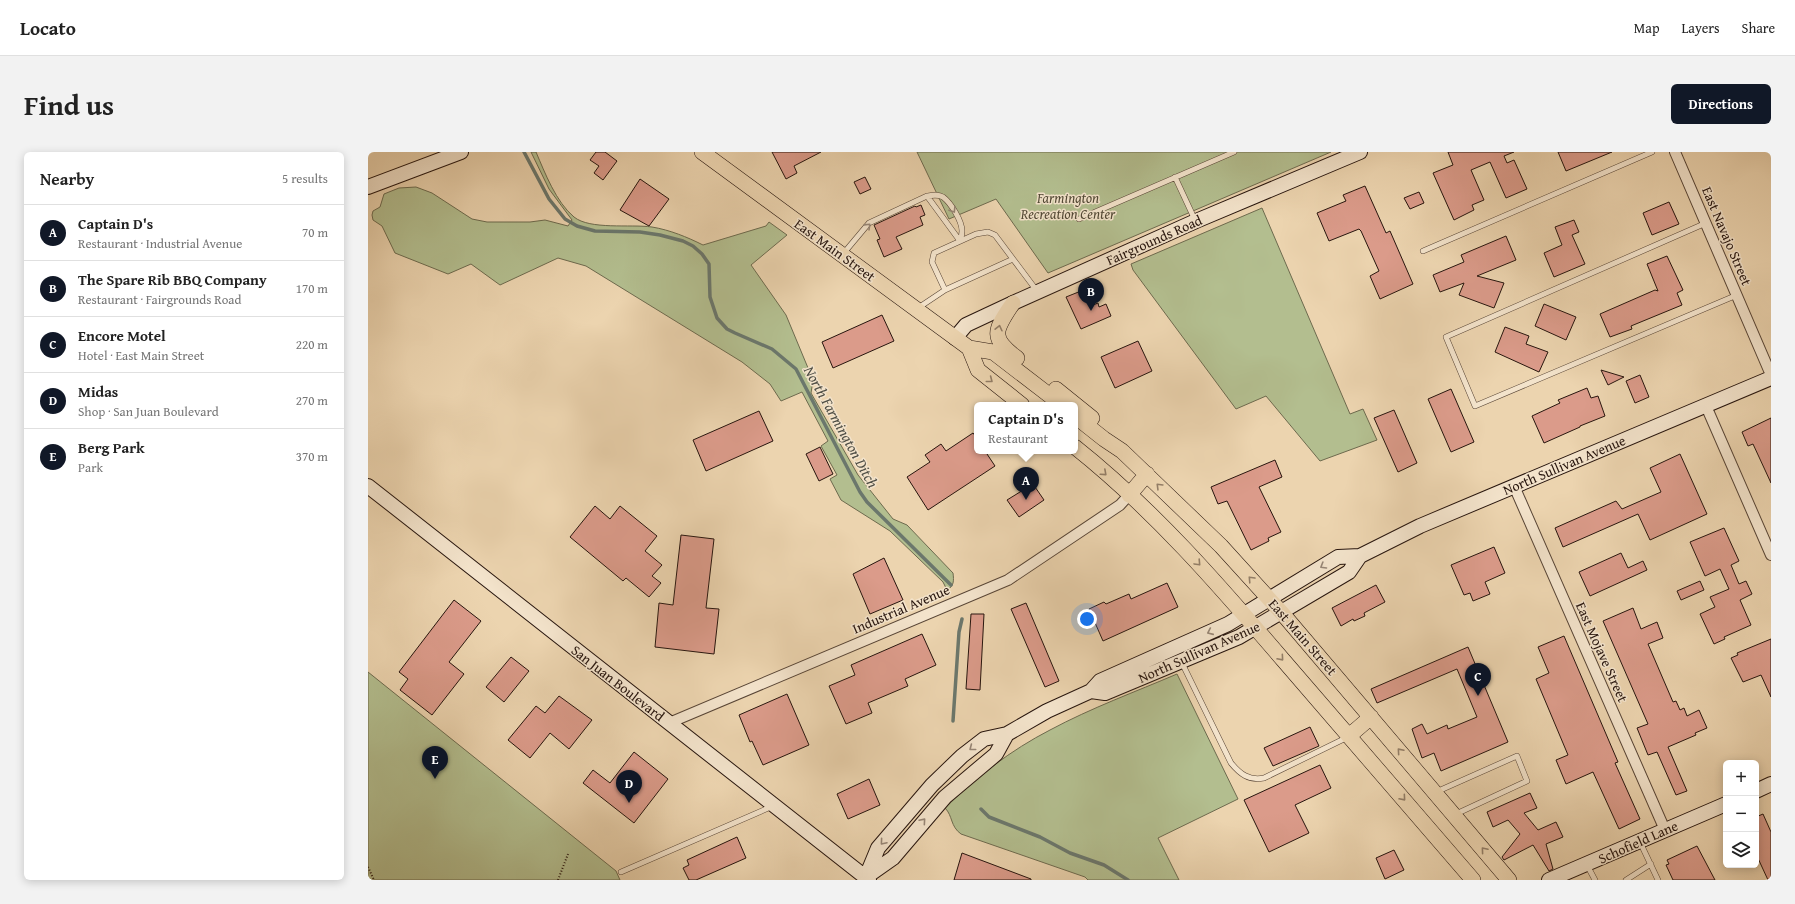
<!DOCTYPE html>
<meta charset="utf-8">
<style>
:root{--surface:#fff;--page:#f2f2f2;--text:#222;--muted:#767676;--line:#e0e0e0;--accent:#111827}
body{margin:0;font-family:"Gentium Book Plus",serif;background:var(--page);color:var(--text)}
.controls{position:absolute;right:12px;bottom:12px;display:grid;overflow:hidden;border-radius:6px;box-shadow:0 2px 10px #0003}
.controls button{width:36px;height:36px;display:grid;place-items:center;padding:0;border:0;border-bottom:1px solid var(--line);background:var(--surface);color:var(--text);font:20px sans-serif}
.you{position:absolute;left:719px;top:467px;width:14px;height:14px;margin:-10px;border:3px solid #fff;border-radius:50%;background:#1a73e8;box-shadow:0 0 0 6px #1a73e833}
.badge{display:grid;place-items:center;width:26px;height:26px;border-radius:50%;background:var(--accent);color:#fff;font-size:13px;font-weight:700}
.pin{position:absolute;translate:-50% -33px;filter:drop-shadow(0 1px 2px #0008)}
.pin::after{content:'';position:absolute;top:21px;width:14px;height:12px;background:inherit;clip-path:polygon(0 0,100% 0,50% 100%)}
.popup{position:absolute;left:606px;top:250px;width:104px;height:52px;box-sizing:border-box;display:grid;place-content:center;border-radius:6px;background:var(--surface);filter:drop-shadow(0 1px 3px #0005);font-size:13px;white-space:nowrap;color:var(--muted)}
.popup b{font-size:15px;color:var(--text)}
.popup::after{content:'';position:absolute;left:50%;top:100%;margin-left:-8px;border:8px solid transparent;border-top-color:var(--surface)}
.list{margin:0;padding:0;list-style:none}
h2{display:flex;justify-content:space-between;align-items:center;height:52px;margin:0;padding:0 16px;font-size:17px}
h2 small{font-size:13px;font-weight:400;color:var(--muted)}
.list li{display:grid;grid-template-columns:26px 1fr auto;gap:12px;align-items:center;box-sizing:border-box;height:56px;padding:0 16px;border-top:1px solid var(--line)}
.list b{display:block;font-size:15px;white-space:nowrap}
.list p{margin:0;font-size:13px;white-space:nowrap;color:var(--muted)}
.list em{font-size:13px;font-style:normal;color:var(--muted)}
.icon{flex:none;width:22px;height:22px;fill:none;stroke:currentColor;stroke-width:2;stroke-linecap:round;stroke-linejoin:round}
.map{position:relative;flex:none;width:1403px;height:728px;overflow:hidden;border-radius:6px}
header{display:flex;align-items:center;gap:24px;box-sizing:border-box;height:56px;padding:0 20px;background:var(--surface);border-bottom:1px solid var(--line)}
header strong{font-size:19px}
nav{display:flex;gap:22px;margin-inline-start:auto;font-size:14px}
.intro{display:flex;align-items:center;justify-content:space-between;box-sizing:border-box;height:96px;padding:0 24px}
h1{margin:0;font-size:28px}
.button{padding:10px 18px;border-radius:6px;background:var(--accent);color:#fff;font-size:14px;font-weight:700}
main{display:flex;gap:24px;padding:0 24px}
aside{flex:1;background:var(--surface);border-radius:6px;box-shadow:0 2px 10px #0003}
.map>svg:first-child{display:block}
.green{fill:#b3be8f;stroke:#6d6a4e}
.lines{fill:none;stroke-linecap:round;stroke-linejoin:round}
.stream{stroke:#6b776c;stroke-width:3.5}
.building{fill:#db9b8a;stroke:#27150e}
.lane-casing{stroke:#584536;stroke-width:6}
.street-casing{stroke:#584536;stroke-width:12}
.secondary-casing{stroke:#27150e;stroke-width:16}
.primary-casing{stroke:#27150e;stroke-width:16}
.path{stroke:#27150e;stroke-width:2;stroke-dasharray:1 2;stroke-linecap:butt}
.lane{stroke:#f3e3cb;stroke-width:5}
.street{stroke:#f3e3cb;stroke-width:10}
.secondary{stroke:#f3e3cb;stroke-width:14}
.primary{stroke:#ecd4af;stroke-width:15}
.oneway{stroke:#978676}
.oneway2{stroke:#937e67}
.labels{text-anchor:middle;stroke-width:3;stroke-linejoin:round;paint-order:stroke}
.park-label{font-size:14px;font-style:italic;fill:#514835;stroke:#f3e3cb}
.street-label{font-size:14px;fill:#27150e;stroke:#f3e3cb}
.water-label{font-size:15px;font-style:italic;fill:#4f4e45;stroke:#f3e3cb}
</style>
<header>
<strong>Locato</strong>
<nav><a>Map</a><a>Layers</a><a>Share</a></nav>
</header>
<div class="intro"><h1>Find us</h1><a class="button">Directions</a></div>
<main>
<aside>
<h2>Nearby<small>5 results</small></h2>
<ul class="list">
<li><span class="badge">A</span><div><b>Captain D's</b><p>Restaurant · Industrial Avenue</p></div><em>70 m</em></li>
<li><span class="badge">B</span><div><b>The Spare Rib BBQ Company</b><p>Restaurant · Fairgrounds Road</p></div><em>170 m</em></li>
<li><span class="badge">C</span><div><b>Encore Motel</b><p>Hotel · East Main Street</p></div><em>220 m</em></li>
<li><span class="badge">D</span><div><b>Midas</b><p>Shop · San Juan Boulevard</p></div><em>270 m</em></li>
<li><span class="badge">E</span><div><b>Berg Park</b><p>Park</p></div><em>370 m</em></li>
</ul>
</aside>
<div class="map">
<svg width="1403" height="728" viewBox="0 0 1403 728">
<rect width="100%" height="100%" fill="#ecd4af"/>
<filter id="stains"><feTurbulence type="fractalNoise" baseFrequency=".005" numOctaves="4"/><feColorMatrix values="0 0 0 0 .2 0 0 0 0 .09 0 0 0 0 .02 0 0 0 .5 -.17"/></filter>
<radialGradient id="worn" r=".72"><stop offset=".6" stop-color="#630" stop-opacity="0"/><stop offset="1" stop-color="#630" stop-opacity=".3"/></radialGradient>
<!-- green -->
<path class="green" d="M163,0H168C177,21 188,50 206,65C222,78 262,72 284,75C302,78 319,85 335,93L398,74L401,70L419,83L383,113L418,163L445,228L443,241L490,323L525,367L539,373L585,421C586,429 586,434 579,438L575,430L522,379L473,348L462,327L469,323L453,294L460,289L434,240L413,249L402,232L374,210L218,114L190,106L132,133L103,112L80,122L27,101L14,74L5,68L4,63L5,59L12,55L16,42L31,36L48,35L64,41L104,67L119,70H162L177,68L200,74L204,68L181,37Z
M549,0H963L680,121L628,47L581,67Z
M894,56L982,262L995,257L1009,288L952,309L898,244L868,257L765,118L763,112Z
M0,520L248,719L252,728H0Z
M809,522L870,647L790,686L811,728H720L717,725L593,682C582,674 585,664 577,656C608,625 643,598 682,578C723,556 767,540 809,522Z"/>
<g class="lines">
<!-- stream -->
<path class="stream" d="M156,0L181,47L197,67L209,74L227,79L272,80L292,83L315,89L325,94L334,102L341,112L342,145L349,166L359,177L367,181L404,197L428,217L492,340L499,350L583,433
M585,569L591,480L594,467
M613,657L621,665L672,685L702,701L736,713L760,728"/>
</g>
<!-- building -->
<path class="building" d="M228,0H237L249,9L235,28L226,21L231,14L222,8Z
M404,0H453L426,14L429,21L418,27Z
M1080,0H1146L1136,4L1139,11L1146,8L1159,37L1138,46L1122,10L1103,18L1116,48L1104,53L1106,58L1086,68L1065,21L1085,13Z
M1190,0H1244L1198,19Z
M497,25L503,37L492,42L486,30Z
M272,27L301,47L281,74L252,58Z
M997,34L1018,81L1022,79L1045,132L1012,147L1002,124L1011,119L993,79L991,77L961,89L949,61L978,49L975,43Z
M1051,40L1056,51L1042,57L1036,46Z
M1301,50L1311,72L1284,83L1275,61Z
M553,53L557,63L552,65L555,73L528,85L534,97L516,105L509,88L512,87L506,73L547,54L548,55Z
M1206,68L1211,80L1204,83L1217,112L1186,125L1176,101L1194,93L1187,75Z
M1138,84L1148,108L1109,124L1136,131L1126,156L1091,143L1096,131L1072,140L1065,123L1096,110L1093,103Z
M1299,104L1315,138L1309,141L1314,153L1263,174L1264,177L1242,185L1232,162L1287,138L1290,139L1279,112Z
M718,137L725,153L730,151L731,155L738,152L743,164L713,177L698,145Z
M1176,152L1208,165L1198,188L1167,174Z
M514,163L526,189L465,216L454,190Z
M1137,175L1161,184L1158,192L1180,200L1171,220L1127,200Z
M770,189L784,219L747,236L733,205Z
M1233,218L1256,225L1240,233Z
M1272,223L1281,245L1267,251L1258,229Z
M1219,236L1223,246L1230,244L1237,264L1212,274V275L1176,291L1164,264L1192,251L1190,248Z
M1083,237L1106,290L1083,300L1060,247Z
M1026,258L1049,311L1030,320L1006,266Z
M391,259L405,289L338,319L325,288Z
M1403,266V331L1385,292L1380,294L1374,280Z
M605,281L609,286V299H617L627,314L560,358L539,325L562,310L557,303L573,292L578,299Z
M452,295L465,322L451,329L438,302Z
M1312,302L1339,362L1282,388L1270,362L1195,395L1187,376L1248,349L1254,357L1293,340L1282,316Z
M907,308L914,325L891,335L913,380L900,386L901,389L883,398L859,349L850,352L843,335Z
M665,332L676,348L651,365L639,348Z
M227,354L242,367L252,354L289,384L277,399L294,413L284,424L293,431L281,445L258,426L255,429L202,385Z
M1356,376L1371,409L1363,413L1371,432L1378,429L1384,442L1372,448L1383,473L1356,485L1357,487L1346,492L1332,462L1347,455L1342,445L1361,437L1352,417L1337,424L1322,390Z
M313,383L346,387L338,456L351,457L346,502L287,495L291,451L305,453Z
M1126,395L1137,421L1117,430L1122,442L1105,449L1102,441L1096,443L1083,413Z
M1253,401L1260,416L1275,409L1279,418L1222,444L1211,420Z
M516,406L535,448L502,462L485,422Z
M1332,429L1336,438L1313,448L1309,439Z
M799,431L810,455L735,489L721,457L736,450L738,452L761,442L763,447Z
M1008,433L1017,450L996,461L997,464L986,469L985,467L973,474L964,456Z
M86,448L113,469L81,510L96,522L64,563L32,538L40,527L31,520Z
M658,451L691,529L677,535L643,457Z
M1265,456L1273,477L1289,470L1295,486L1280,492L1305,550L1308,549L1312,558L1316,556L1319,564L1331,558L1339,576L1327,581L1328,583L1300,595L1319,639L1308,643L1289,600L1280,603L1269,576L1280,572L1235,469Z
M603,462H616L612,538L598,537Z
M554,482L568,513L537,527L540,534L500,551L504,561L478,572L461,534L487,523L483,513Z
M1196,484L1250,610L1247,611L1272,667L1251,677L1225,620L1198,632L1188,608L1200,603L1168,527L1181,521L1170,495Z
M1403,487V545L1393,523L1375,530L1363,506L1370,503L1369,501Z
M1100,495L1140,590L1073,619L1066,601L1054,606L1044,577L1054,572L1059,582L1079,573L1080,577L1109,565L1089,517L1009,551L1003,537Z
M143,505L161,519L136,550L118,535Z
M419,542L441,593L395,613L384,589L382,590L371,563Z
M191,544L224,568L201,597L182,581L162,606L140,588L168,554L177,561Z
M942,575L951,594L905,614L896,596Z
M266,600L300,627L266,671L215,631L225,618L242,631Z
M952,613L963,636L927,653L941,681L901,700L876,648Z
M501,627L512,653L480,667L469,642Z
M1162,641L1169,656L1156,661L1170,678L1188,670L1195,685L1178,692L1185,717L1181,719L1165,693L1136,708L1134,705L1152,682L1140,668L1125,675L1119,660Z
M1395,662L1403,680V728H1400L1388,702V665Z
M369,685L378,706L328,728H321L315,716L321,713L319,708Z
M1329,694L1347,728H1305L1298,713L1301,712L1299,708Z
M1026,698L1036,718L1017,727L1008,706Z
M594,701L663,727V728H586Z"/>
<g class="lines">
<defs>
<path id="lane" d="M807,25L827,68
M559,44C565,43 570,42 575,45C583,51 594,69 594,79C594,82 593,86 592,89
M711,67L866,0
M1338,71L1078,185L1107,254L1369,143
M1055,99L1284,0
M475,102L501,71L559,44L592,89
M577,138L645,107
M550,156L577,138L564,110L566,101L608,82L620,80L627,83L669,139
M814,511L863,611C872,622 881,629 896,626L980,585
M1068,640L1149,604L1159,629L1088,662
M1272,690L1290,728
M1219,713L1227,728
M253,720L405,654
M1258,728L1283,712"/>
<path id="street" d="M1307,0L1403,223
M1338,254L1403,403
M1146,334L1297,678
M301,571L640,428L752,353L761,343"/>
<path id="secondary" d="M0,35L93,0
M587,186L598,173L645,151L828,69L992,0
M0,334L501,728
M723,539L737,541L871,485L981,420L992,404
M1388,639L1403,632
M498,725L510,696L564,633L594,604L616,587L639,582L679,559L723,539L732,529L860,472L970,405L992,404L1052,374L1403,226
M498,725L525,706L577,645L628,602L639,582
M1181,728L1358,652"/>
<path id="primary" d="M334,0L601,196L625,200L694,253
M645,151C628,177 620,185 649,206
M601,196L610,218L654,253
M688,237L724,266
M707,264L736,287L754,299L853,394L914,461L1141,728
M707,295C785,357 851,433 916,509C979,582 1042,655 1105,728
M761,343L779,322
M981,584L1003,565"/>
</defs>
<!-- lane casing -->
<use href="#lane" class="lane-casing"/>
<!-- street casing -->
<use href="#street" class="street-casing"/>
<!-- secondary casing -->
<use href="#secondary" class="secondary-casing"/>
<!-- primary casing -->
<use href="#primary" class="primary-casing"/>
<!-- path -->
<path class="path" d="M0,715L6,728
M190,728L200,702"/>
<!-- lane -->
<use href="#lane" class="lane"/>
<!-- street -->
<use href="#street" class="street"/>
<!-- secondary -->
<use href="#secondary" class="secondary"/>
<!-- primary -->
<use href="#primary" class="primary"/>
</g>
<!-- one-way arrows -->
<defs><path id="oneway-chevron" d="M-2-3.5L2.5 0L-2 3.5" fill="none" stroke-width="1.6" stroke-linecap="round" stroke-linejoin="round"/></defs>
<g class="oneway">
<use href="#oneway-chevron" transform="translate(585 58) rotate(58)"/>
<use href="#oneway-chevron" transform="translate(500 74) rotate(-44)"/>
<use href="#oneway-chevron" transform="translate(955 414) rotate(149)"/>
<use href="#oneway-chevron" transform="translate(842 480) rotate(156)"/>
<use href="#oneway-chevron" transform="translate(604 596) rotate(142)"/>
<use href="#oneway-chevron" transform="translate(555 669) rotate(-49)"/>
<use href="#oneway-chevron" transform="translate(515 690) rotate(130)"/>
</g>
<g class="oneway2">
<use href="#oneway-chevron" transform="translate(631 176) rotate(-77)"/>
<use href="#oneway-chevron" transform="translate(622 228) rotate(38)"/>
<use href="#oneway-chevron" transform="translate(736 321) rotate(42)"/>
<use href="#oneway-chevron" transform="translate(791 334) rotate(-135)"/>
<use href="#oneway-chevron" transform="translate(830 411) rotate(47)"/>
<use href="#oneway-chevron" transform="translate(883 427) rotate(-133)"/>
<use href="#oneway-chevron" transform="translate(913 506) rotate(49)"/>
<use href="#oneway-chevron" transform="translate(1032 599) rotate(-131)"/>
<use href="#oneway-chevron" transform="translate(1035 646) rotate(49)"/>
<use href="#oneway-chevron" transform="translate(1116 698) rotate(-130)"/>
</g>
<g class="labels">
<!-- park labels -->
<g class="park-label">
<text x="700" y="51">Farmington<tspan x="700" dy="16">Recreation Center</tspan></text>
</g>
<!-- street labels -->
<g class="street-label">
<text transform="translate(1359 84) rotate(67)" y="5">East Navajo Street</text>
<text transform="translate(786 88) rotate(-24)" y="5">Fairgrounds Road</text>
<text transform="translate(467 98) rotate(36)" y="5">East Main Street</text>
<text transform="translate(1196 313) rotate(-23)" y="5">North Sullivan Avenue</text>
<text transform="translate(533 457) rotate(-23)" y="5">Industrial Avenue</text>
<text transform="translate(935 485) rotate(49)" y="5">East Main Street</text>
<text transform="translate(831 500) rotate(-24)" y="5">North Sullivan Avenue</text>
<text transform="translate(1234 500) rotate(66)" y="5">East Mojave Street</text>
<text transform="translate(250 531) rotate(38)" y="5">San Juan Boulevard</text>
<text transform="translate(1270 690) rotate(-24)" y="5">Schofield Lane</text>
</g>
<!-- water labels -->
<g class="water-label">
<text transform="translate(473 275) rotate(61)" y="5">North Farmington Ditch</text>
</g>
</g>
<rect width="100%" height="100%" filter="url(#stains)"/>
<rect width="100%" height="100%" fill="url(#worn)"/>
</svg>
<div class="controls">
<button>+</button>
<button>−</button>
<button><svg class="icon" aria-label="layers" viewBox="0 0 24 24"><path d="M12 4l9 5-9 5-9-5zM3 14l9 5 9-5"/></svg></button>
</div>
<div class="you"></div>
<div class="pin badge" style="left:658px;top:348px">A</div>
<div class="popup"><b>Captain D's</b>Restaurant</div>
<div class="pin badge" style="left:723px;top:159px">B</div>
<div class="pin badge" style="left:1110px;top:544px">C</div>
<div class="pin badge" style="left:261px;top:651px">D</div>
<div class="pin badge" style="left:67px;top:627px">E</div>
</div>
</main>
